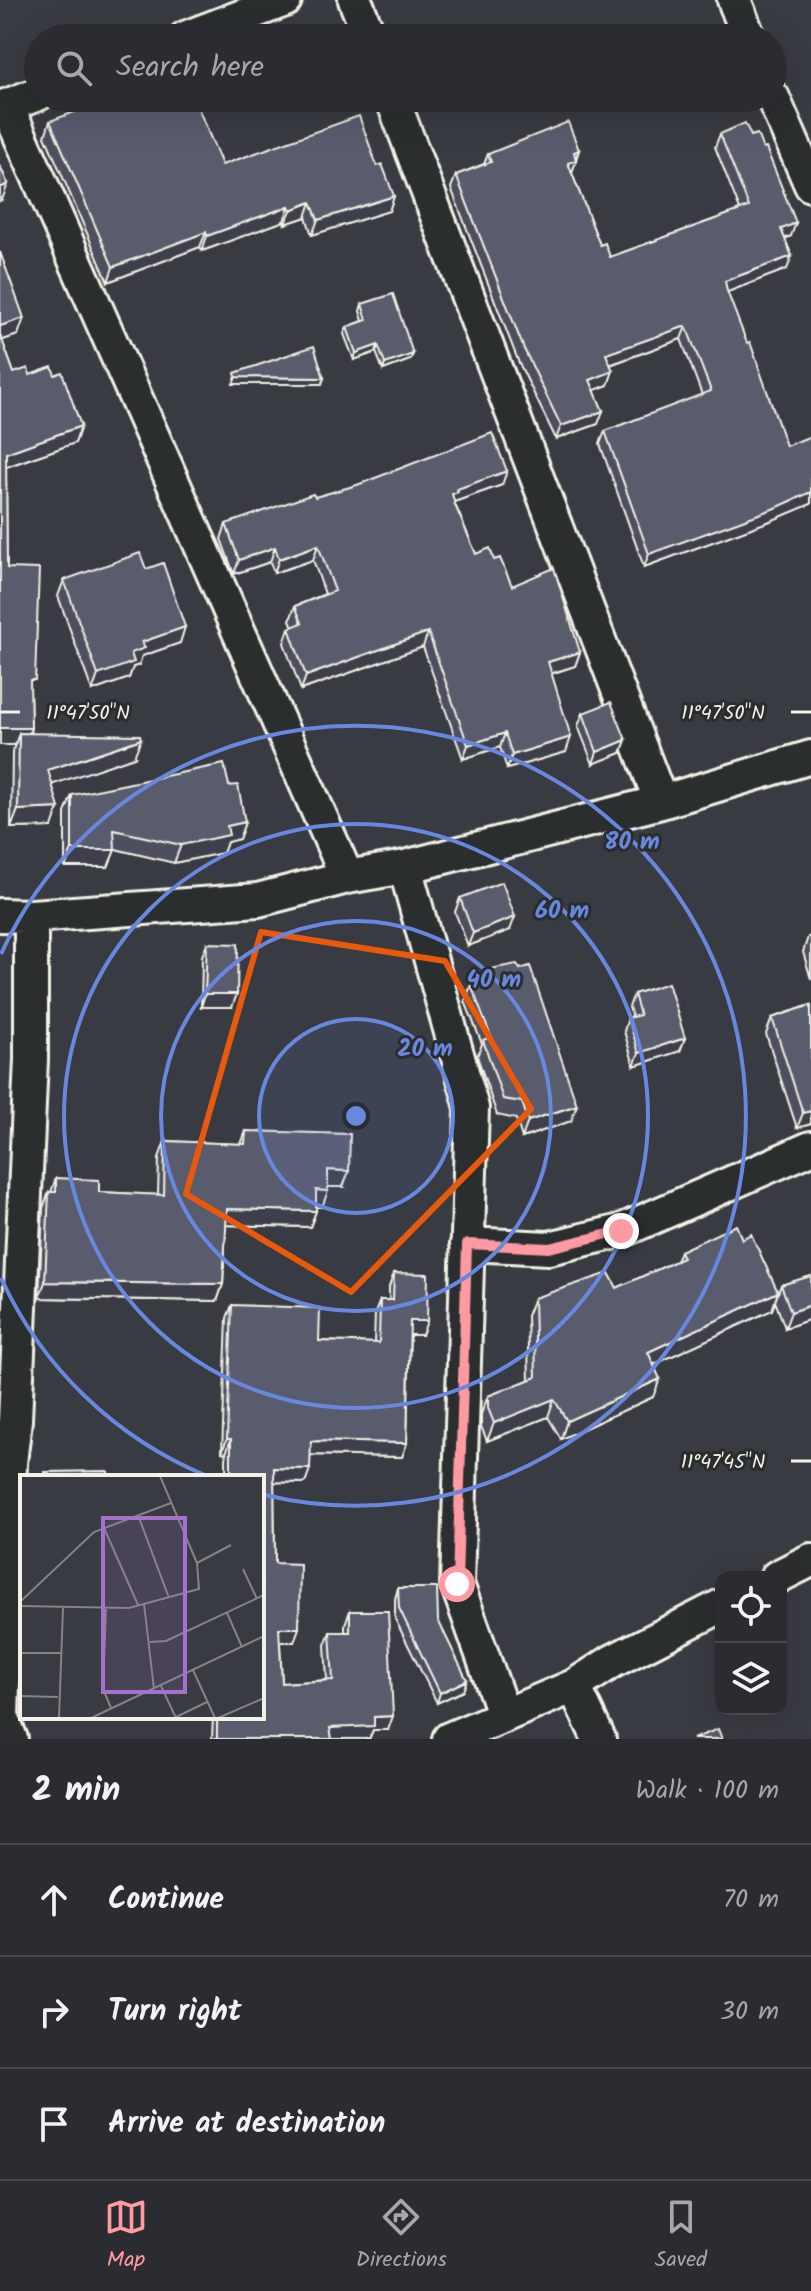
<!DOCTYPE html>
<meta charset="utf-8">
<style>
:root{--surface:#2a2c31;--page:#323439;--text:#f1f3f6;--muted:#a5a7ab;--line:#46484d;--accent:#ff9aa2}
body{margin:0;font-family:Kalam,sans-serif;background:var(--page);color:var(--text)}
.controls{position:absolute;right:24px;bottom:24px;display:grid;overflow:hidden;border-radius:16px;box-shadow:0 8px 32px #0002}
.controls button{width:72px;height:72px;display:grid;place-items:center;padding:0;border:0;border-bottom:2px solid var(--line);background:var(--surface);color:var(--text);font:40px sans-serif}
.stop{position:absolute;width:24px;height:24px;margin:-18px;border:6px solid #ff9aa2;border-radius:50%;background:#fff}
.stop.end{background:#ff9aa2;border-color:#fff;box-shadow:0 2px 8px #0008}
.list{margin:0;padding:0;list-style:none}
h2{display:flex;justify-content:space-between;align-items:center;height:104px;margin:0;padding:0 32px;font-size:34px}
h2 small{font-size:26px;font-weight:400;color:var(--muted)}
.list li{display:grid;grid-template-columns:52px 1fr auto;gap:24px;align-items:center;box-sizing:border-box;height:112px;padding:0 32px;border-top:2px solid var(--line)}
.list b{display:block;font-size:30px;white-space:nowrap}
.list em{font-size:26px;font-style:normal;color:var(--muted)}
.icon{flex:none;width:44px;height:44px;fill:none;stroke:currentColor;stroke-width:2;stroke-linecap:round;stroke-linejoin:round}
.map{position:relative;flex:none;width:811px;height:1739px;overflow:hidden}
.search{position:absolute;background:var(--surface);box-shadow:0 8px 32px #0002;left:24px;right:24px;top:24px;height:88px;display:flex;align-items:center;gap:20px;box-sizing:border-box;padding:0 28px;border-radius:44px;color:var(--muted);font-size:30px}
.sheet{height:440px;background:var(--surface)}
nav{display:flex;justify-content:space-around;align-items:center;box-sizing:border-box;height:112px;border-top:2px solid var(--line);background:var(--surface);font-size:22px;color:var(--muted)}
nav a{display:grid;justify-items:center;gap:4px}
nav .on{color:var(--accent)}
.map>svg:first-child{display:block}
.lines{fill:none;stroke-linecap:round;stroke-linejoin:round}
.street-casing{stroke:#f4f1e8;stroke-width:38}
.street{stroke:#2a2d2e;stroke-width:32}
.wall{fill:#4d4f5e;stroke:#f4f1e8;stroke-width:2}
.shaded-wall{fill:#3e404c;stroke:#f4f1e8;stroke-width:2}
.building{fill:#595c6d;stroke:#f4f1e8;stroke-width:2}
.route{stroke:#ff9aa2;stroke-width:10}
.marked{fill:none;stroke:#e8590c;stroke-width:6;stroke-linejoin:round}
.ticks{fill:none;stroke:#f4f1e8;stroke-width:3}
.ring{fill:none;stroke:#6887de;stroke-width:4}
.inset-road{fill:none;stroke:#838484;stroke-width:2}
.view{fill:#a571cd;fill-opacity:0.15;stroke:#a571cd;stroke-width:4}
.inset-edge{fill:none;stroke:#f4f1e8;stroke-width:4}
.ticks-label{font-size:20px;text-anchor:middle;fill:#f4f1e8;stroke:#2a2d2e;stroke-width:6;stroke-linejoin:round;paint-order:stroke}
.centre{fill:#6887de;stroke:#2a2d2e;stroke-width:4}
.ring-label{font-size:24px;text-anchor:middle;font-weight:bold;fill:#6887de;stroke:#2a2d2e;stroke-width:6;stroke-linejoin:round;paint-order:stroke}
</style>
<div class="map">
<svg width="811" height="1739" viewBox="0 0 811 1739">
<rect width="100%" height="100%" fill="#383b41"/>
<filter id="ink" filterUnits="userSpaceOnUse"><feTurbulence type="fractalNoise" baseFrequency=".0125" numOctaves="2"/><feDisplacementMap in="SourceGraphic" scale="16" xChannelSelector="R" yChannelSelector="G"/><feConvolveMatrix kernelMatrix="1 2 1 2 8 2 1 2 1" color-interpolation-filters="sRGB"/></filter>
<g filter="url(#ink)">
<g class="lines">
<defs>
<path id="street" d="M355,0L370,38
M734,0L749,38
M185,38L285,0
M392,98L661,802
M773,98L811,185
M7,106L347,877
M0,108L38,94
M405,867L472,1108L457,1584L504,1716
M0,915L31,916L258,900L347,877L405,867L661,802L811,757
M467,1244L549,1248L621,1231L811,1148
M777,1577L811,1560
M574,1686L599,1739
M11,1739L2,1716L10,1463L15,1420L31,1059V916
M449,1739L574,1686L613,1661L721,1606"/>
</defs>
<!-- street casing -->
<use href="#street" class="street-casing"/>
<!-- street -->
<use href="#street" class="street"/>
</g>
<!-- wall -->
<path class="wall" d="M50,121L222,165L377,166L394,196L389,211L312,235L306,217L285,224L284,221L202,251L200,247L108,282L45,136Z
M720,134L791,236L785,239L787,269L727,292L773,520L644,567L600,444L605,431L702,395L681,339L610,365L608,385L594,390L598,424L556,439L519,363L451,188L456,175L484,164L488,154L579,150L572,173L600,245L610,257L740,210L715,147Z
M0,252L18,335L2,340L14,373L30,375H55L81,426L75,443L6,467L7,568L30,692L31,728L30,733L134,757L52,784V827L11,828L12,752L15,745H0Z
M362,304L413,354L410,360L383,370L376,352L354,360L344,334L347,327L363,321L360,311Z
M502,485L454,502L476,554L494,560L512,586L580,652L575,666L551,674L566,752L507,769L500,747L463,759L423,647L301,690L284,643L289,628L293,627L290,620L295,606L325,594L313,560L274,573L270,562L234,574L221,539L226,524L315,497Z
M146,569L180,643L142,656L139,665L133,667L129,678L92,691L58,596L64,580Z
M583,713L626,740L621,753L593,764L578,726Z
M229,786L245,822L239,839L227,842L223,853L174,863L115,849L108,867H65V813L72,795Z
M460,898L510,930L468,946L455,912Z
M811,936V979L803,952L808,937Z
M207,943L232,1007H201L202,956Z
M484,970L571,1121L522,1138L516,1119L497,1115L477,1056L482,1044L465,1001L471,985L479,982Z
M634,994L685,1038L680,1051L634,1066L624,1031L628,1018L632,1017L629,1007Z
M811,1005V1124L797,1128L766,1034L772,1018Z
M246,1131L343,1187H328L322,1207H316V1211L310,1227L226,1225L223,1284L217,1301L39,1298L43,1208L49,1192H51L56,1178L99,1192L158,1195L159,1158L165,1141L241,1144Z
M742,1239L778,1292L772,1310L654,1364L653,1397L561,1439L548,1417L487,1441L481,1426V1414L488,1396L529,1380L527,1316L534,1298L617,1288L676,1261L680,1251Z
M394,1273L422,1335H410L407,1443L402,1457L311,1455L305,1483L274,1482L275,1563L294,1642H280L282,1683L327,1680L325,1645L330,1632H345V1624L350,1611L388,1730H373L369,1739H212L213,1717H262V1477H226V1453L222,1452L227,1318L232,1305L319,1341L374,1343L375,1313L380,1300H389V1287Z
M811,1276V1319L785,1328L775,1301L781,1285Z
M398,1588L438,1620L463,1691L437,1703L395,1619V1599Z"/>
<!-- shaded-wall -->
<path class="shaded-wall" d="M579,150L575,160H576L572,173L568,163L574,152Z
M8,184L2,200L0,201V188Z
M394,196L389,211L312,235L318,220Z
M311,202L306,217L285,224L291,210Z
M289,206L284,221L202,251L207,236Z
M796,223L791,236L776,242L781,229Z
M206,232L200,247L108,282L113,267Z
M792,256L787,269L720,295L725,281Z
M24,318L18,335L0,341V326Z
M686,326L681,339L601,368L606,354Z
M378,345L376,352L354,360L356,353Z
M413,354L410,360L383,370L385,364Z
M613,371L608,385L585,394L590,380Z
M236,377L324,378L322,384H233Z
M603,411L598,424L556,439L561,426Z
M81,426L75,443L0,469L6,453Z
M507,471L502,485L454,502L452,494L457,489Z
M811,492V504L773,520L644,567L649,554Z
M318,545L313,560L274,573L279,559Z
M275,547L270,562L234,574L239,560Z
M185,627L180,643L142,656L139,665L133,667L129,678L92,691L98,675L131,653L142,642Z
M428,632L423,647L301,690L306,676Z
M580,652L575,666L543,676L548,662Z
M0,728H31L25,745L19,733L15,745H0Z
M505,733L500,747L463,759L468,745Z
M571,737L566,752L507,769L512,755Z
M141,739L134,757L42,788L48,770Z
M626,740L621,753L593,764L597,752Z
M59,808L52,827L11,828L18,810Z
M245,822L239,839L227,842L223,853L174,863L181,845L227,826Z
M72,850H115L108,867H65Z
M515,917L510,930L468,946L473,933Z
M205,994H237L232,1007H201Z
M685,1038L680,1051L634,1066L639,1053Z
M577,1105L571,1121L522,1138L528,1121Z
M811,1111V1124L797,1128L803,1113Z
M328,1170L349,1171L343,1187H322Z
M316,1190L328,1191L322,1207H310Z
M227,1209L316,1211L310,1227L221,1225Z
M45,1282L223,1284L217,1301L39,1298Z
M778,1292L772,1310L642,1370L648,1352Z
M811,1305V1319L785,1328L791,1312Z
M410,1321H427L422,1335H405Z
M660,1379L653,1397L561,1439L567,1421Z
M554,1399L548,1417L487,1441L494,1423Z
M227,1439H231L226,1453L222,1452Z
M311,1441L407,1443L402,1457L306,1455Z
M274,1468L310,1469L305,1483L269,1482Z
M279,1628H299L294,1642H274Z
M467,1680L463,1691L437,1703L440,1693Z
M393,1716L388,1730H373L369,1739H326L330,1728L374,1717Z"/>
<!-- building -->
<path class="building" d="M112,98H194L222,165L359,116L377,166L382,164L394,196L318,220L311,202L291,210L289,206L207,236L206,232L113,267L50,121Z
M568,122L579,150L574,152L576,160L568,163L600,245L605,243L610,257L749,207L720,134L745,123L751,136L757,134L763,149L766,148L796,223L781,229L792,256L725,281L727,291L747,343L750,342L786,446L811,436V492L778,507L649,554L605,431L711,391L686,326L606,354L613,371L590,380L603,411L561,426L524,349L456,175L491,162L488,154Z
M0,166L8,184L0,188Z
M0,252L24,318L0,326Z
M393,294L413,354L385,364L378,345L356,353L347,327L367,320L362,304Z
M0,334L14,373L28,368L30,375L52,367L55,375L62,372L81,426L6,453L7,568L39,569L35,680H30L31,728H0Z
M314,346L324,378L236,377L235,373Z
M492,433L507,471L457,489L458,492L452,494L455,505L476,554L490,548L494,560L500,558L512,586L554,568L580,652L548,662L571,737L512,755L505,733L468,745L428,632L306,676L289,628L302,623L295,606L335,591L318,545L279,559L275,547L239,560L226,524L313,494L315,497L357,485Z
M140,553L146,569L163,563L185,627L142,642L145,648L131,653L134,662L98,675L64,580Z
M611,702L626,740L597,752L583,713Z
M19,733L140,735L141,739L48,770L59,808L18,810Z
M224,764L229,786L238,785L245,822L227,826L229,835L181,845L114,830L115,850H72V795Z
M502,882L515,917L473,933L460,898Z
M207,943L238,944L237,994H205Z
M517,964L520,969L530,966L577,1105L528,1121L522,1102L503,1099L483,1040L491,1037L471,985L484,981V970Z
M668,983L685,1038L639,1053L628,1018L640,1015L634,994Z
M811,1005V1111L803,1113L772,1018Z
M246,1131L350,1134L349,1171L328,1170V1191L316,1190V1211L227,1209L223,1284L45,1282L49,1192H56V1178L99,1180V1192L164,1195L165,1141L245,1144Z
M736,1225L742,1239L751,1234L778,1292L648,1352L660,1379L567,1421L554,1399L494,1423L488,1408V1396L536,1377L534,1298L609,1273L617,1288L683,1258L680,1251Z
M394,1273L428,1274L427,1321H410L407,1443L311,1441L310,1469L274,1468L275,1563L300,1564L299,1628H279L282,1683L333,1680L330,1632H350V1611H388L393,1716L374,1717V1726L330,1728L332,1739H217V1717H262V1477H231V1439H227L232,1305L320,1308L319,1341L379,1343L380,1300H393Z
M811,1276V1305L791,1312L781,1285Z
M108,1471V1477H46L45,1472Z
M398,1588H437L438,1620L467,1680L440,1693L399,1608Z
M718,1729L722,1739H693Z"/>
</g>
<g class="lines" filter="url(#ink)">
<!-- route -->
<path class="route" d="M457,1584L467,1244L549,1248L621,1231"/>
</g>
<!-- marked area -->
<path class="marked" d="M261,932L445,961L531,1109L351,1292L186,1194Z"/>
<!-- ticks -->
<path class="ticks" d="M0,712H20M791,712H811M791,1461H811"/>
<!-- distance rings -->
<circle cx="356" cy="1116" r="97" fill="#6887de" fill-opacity=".12"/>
<g class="ring">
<circle cx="356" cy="1116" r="97"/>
<circle cx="356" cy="1116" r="195"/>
<circle cx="356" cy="1116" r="292"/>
<path d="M207 1476A390 390 0 0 1 1 1278M1 954A390 390 0 1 1 265 1495"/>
</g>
<!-- overview -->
<g transform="translate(20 1475)">
<rect width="244" height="244" fill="#383b41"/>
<path class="inset-road" d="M118,40L149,123M84,53L118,130M177,88L211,70M223,94L237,124M0,127L74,57L151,28M124,129L134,214M0,131L109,133L179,114L177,88L140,1M86,134L83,214L91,233M207,138L222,172M130,167L146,166L244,120M0,178H41M173,195L195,243M141,211L156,243M0,221L38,222M39,243L43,133M71,243L244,161M154,243L187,227M198,243L244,223"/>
<path class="view" d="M83,43H165V217H83Z"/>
<rect width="244" height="244" class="inset-edge"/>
</g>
<g class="ticks-label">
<text x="88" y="719">11°47'50"N</text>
<text x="723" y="719">11°47'50"N</text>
<text x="723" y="1468">11°47'45"N</text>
</g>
<circle cx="356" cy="1116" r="12" class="centre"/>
<g class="ring-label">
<text x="632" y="849">80 m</text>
<text x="562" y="918">60 m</text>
<text x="494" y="987">40 m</text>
<text x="425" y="1056">20 m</text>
</g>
</svg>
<div class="controls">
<button><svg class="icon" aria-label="locate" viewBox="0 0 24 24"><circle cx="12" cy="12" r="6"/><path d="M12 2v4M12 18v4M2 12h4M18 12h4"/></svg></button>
<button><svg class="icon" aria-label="layers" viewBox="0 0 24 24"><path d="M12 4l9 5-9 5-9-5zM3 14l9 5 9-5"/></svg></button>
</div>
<div class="stop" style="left:457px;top:1584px"></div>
<div class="stop end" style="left:621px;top:1231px"></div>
<div class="search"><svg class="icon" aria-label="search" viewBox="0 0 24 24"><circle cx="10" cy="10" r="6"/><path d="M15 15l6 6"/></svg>Search here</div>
</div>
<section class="sheet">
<h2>2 min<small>Walk · 100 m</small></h2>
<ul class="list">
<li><svg class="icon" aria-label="ahead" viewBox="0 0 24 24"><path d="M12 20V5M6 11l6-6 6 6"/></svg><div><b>Continue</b></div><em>70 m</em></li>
<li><svg class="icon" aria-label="right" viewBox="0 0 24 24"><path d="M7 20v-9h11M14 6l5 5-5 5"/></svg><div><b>Turn right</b></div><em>30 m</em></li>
<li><svg class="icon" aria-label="arrive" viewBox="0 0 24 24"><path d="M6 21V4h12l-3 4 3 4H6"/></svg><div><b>Arrive at destination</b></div></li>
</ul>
</section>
<nav>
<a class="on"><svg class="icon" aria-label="map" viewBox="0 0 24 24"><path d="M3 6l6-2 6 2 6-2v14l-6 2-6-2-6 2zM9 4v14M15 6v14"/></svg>Map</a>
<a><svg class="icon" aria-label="directions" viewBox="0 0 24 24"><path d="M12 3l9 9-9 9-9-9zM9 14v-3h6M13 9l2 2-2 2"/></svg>Directions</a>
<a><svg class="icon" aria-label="saved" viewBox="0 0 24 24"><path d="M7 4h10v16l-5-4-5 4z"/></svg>Saved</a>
</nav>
